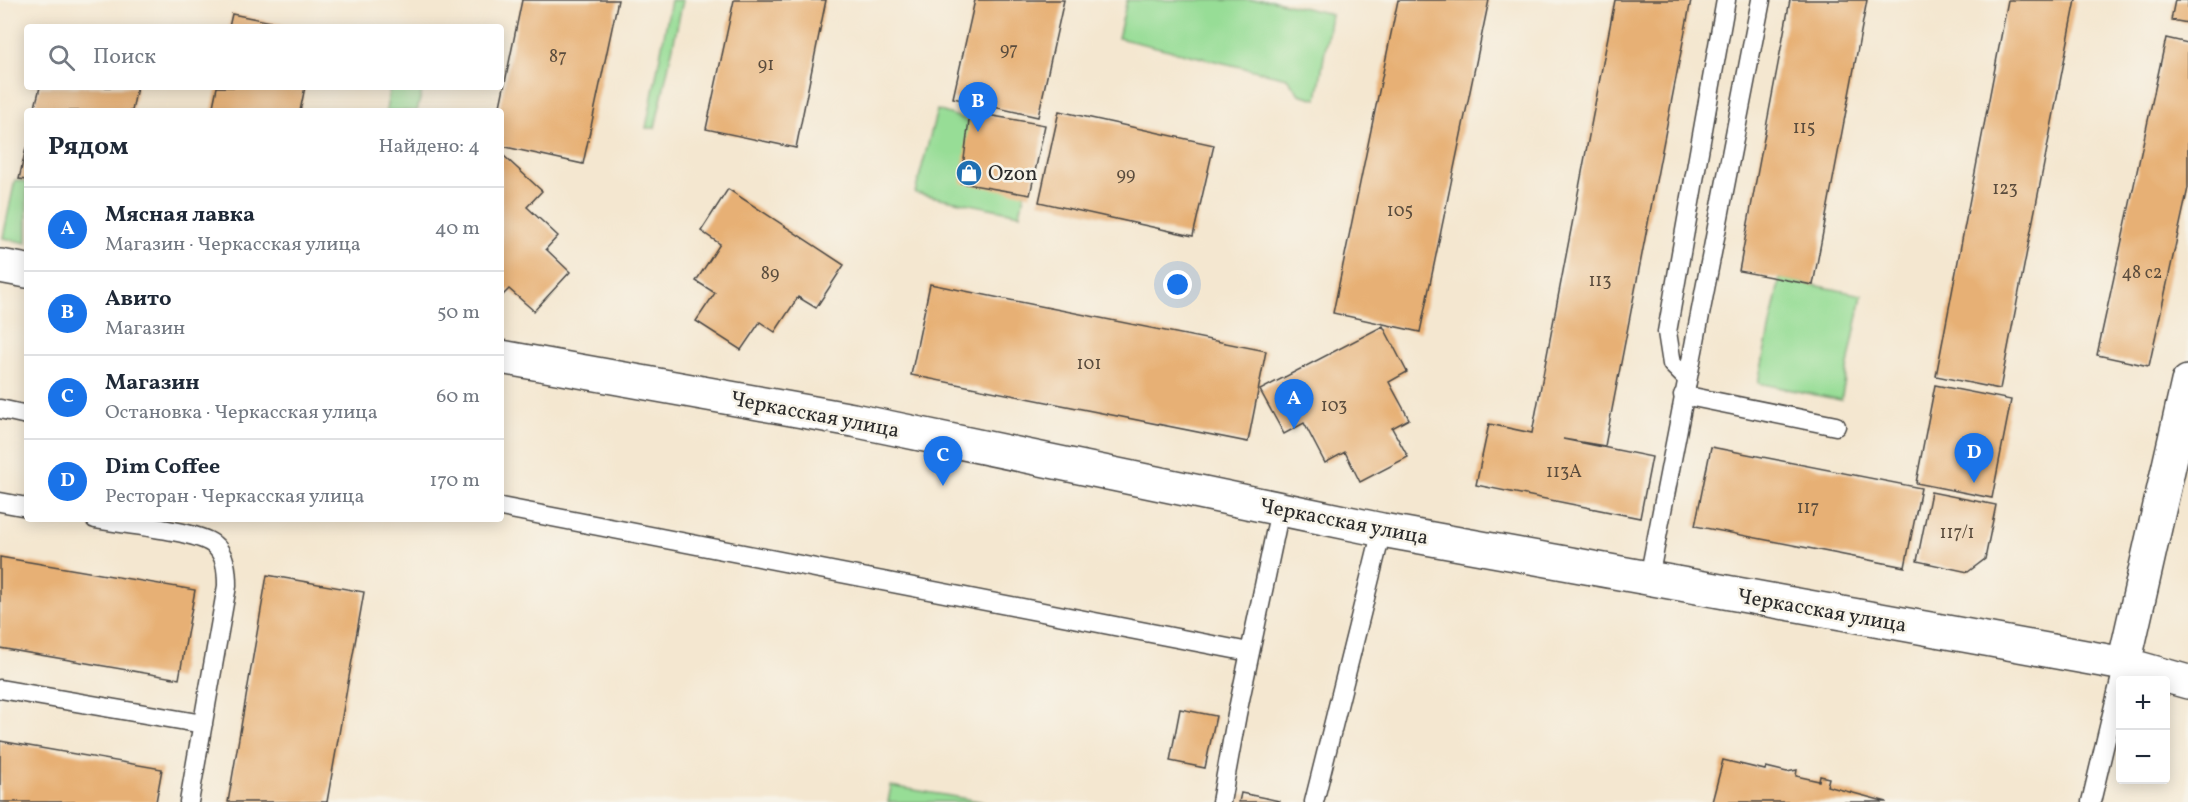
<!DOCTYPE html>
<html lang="ru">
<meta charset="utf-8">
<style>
:root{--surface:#fff;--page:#f6f6f7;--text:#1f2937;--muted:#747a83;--line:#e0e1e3;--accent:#1a73e8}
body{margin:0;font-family:Vollkorn,serif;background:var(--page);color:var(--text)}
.controls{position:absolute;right:18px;bottom:18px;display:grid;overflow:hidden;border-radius:6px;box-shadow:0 3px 15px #0003}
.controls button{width:54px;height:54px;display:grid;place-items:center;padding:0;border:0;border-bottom:2px solid var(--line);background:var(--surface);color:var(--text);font:30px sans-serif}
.you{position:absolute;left:1178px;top:285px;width:21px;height:21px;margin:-15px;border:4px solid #fff;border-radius:50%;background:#1a73e8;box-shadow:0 0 0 9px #1a73e833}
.badge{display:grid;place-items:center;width:39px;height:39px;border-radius:50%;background:var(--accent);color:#fff;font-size:20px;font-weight:700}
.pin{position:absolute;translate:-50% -50px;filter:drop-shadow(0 2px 3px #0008)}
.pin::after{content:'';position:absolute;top:32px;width:21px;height:18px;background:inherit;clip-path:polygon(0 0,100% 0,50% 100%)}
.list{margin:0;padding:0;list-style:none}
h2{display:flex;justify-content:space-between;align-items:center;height:78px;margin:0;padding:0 24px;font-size:26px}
h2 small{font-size:20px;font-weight:400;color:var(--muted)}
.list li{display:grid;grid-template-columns:39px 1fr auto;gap:18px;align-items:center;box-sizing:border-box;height:84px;padding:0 24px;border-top:2px solid var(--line)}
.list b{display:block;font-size:22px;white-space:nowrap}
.list p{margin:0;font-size:20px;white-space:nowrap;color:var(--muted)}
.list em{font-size:20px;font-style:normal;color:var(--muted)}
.icon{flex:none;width:33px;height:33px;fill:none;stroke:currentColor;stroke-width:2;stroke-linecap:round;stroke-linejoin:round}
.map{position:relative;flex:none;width:2188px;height:802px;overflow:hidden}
.search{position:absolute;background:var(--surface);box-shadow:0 3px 15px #0003;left:24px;top:24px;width:480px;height:66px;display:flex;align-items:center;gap:15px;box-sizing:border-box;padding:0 21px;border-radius:6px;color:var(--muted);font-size:22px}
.panel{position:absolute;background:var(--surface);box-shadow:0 3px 15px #0003;left:24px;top:108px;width:480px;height:414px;border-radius:6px}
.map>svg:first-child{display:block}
.green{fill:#97dd96;stroke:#618460;stroke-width:1.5}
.building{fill:#e7b074}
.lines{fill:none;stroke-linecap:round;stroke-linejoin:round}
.service-casing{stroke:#494744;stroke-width:21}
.minor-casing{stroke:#494744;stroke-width:36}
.service{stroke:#fff;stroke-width:18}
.minor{stroke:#fff;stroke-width:33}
.labels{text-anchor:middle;stroke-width:5;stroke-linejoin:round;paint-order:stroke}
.number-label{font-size:18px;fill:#5a4c3d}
.poi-label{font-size:21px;fill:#2b2b2b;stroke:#f7f3e8;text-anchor:start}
.street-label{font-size:21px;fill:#2b2b2b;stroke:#f7f3e8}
</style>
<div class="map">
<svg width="2188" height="802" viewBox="0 0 2188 802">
<rect width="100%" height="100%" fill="#f7f3e8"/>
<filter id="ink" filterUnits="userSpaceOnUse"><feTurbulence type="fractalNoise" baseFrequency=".0167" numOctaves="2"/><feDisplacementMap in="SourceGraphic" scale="12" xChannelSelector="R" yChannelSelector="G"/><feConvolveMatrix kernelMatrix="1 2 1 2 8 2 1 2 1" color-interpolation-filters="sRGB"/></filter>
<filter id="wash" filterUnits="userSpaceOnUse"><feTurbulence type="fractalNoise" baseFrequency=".008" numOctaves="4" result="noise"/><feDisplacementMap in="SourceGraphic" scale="24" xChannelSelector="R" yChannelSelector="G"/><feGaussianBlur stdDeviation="1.35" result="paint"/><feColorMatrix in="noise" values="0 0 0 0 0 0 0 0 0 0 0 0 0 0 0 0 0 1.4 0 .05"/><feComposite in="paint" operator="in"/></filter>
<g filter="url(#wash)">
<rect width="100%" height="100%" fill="#f4e7d0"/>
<!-- green -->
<path class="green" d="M671,0H683L655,128H646Z
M1127,0H1271L1331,14L1317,99L1299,94L1287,78L1118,38Z
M390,87H423L417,111H386Z
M937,110L1036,142L1020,214L915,193Z
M15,180L27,182V243L3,238Z
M1780,278L1862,295L1841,400L1758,383Z
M891,786L985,802H888Z"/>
<g id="blocks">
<!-- building -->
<path class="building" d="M522,0H618L583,164L501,146V111H499Z
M734,0H826L796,148L706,129Z
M975,0H1064L1038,117L953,98Z
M1398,0H1489L1420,332L1333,313Z
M1615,0H1691L1605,446L1563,439L1652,457L1640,518L1476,485L1489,424L1532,433Z
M1790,0H1867L1813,285L1739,271Z
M2008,0H2076L2000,389L1936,376Z
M2175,0H2188V23L2171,20Z
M232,14L291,26V27H229Z
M2166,38L2188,43V188L2149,366L2097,355Z
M40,87H137L132,111H34Z
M217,87H305L300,111H212Z
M1059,111L1214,145L1193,236L1039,202Z
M970,112L1045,125L1030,195L961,183Z
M26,148L27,149V180L19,179Z
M504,156L542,191L527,207L558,236L546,249L570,272L534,311L509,289L501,297V159Z
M728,189L844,265L816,308L798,297L775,332L760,322L741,350L696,321L715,293L696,281L720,244L701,231Z
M930,284L1266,351L1248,442L911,375Z
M1383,326L1407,372L1389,382L1409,419L1392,428L1408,457L1360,482L1345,452L1325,463L1304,423L1284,434L1260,390Z
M1935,385L2011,400L1992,498L1916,483Z
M1711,447L1921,488L1905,567L1695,526Z
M1931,492L1996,505L1985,559L1968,572L1917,561Z
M0,557L195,590L179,679L0,648Z
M267,575L364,592L327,802H228Z
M1180,709L1216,716L1205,768L1170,761Z
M0,741L162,769L156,802H0Z
M1723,760L1765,770L1766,767L1787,772L1797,770L1796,776L1819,781L1820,776L1829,778L1827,786L1887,802H1712Z
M1241,793L1280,801V802H1239Z"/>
</g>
</g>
<g filter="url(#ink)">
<use href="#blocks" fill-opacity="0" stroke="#494744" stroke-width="1.5"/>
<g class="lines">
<defs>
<path id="service" d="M1686,378L1672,364L1667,332L1726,0
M1683,395L1836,426
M0,409L27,415
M0,502L27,507
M501,507L1249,652
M95,519C121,524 194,530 213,544C226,554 227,571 227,586L189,802
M1649,578L1761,0
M0,689L203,724
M1221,802L1237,714L1277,524
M1314,802L1382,530
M2091,802L2124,664"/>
<path id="minor" d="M0,266L27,271
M501,357L853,420L1382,530L2124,664L2188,682
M2124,664L2188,382"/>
</defs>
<!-- service casing -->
<use href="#service" class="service-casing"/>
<!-- minor casing -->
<use href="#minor" class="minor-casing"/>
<!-- service -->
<use href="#service" class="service"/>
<!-- minor -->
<use href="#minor" class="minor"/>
</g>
</g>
<!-- icons -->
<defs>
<symbol id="shop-disc" viewBox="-11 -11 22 22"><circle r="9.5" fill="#1f6fb2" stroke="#f7f3e8"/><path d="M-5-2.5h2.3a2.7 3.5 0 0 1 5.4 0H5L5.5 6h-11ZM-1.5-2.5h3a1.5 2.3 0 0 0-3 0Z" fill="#fff"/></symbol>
</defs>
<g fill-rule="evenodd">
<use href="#shop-disc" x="954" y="158" width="30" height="30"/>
</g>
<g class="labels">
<!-- number labels -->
<g class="number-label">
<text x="1009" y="55">97</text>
<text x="558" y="62">87</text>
<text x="766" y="70">91</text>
<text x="1804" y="133">115</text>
<text x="1126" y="180">99</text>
<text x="2005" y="194">123</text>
<text x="1400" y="216">105</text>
<text x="2142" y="278">48 с2</text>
<text x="770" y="279">89</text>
<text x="1600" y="286">113</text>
<text x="1089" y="369">101</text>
<text x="1334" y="411">103</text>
<text x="1564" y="477">113А</text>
<text x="1808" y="513">117</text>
<text x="1957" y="538">117/1</text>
</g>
<!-- poi labels -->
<g class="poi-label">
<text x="988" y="180">Ozon</text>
</g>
<!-- street labels -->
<g class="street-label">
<text transform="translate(815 414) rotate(11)" y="7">Черкасская улица</text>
<text transform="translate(1344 521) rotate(11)" y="7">Черкасская улица</text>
<text transform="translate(1822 610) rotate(10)" y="7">Черкасская улица</text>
</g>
</g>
</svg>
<div class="controls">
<button>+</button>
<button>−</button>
</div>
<div class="you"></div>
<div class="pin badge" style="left:1294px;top:429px">A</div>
<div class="pin badge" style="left:978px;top:132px">B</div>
<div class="pin badge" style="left:943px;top:486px">C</div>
<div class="pin badge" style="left:1974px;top:483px">D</div>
<div class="search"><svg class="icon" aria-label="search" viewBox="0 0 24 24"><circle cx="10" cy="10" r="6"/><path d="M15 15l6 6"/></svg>Поиск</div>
<section class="panel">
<h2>Рядом<small>Найдено: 4</small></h2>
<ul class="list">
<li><span class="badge">A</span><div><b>Мясная лавка</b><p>Магазин · Черкасская улица</p></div><em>40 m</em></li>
<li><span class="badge">B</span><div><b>Авито</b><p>Магазин</p></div><em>50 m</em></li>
<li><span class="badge">C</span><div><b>Магазин</b><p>Остановка · Черкасская улица</p></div><em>60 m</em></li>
<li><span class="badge">D</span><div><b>Dim Coffee</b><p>Ресторан · Черкасская улица</p></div><em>170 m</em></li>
</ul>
</section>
</div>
